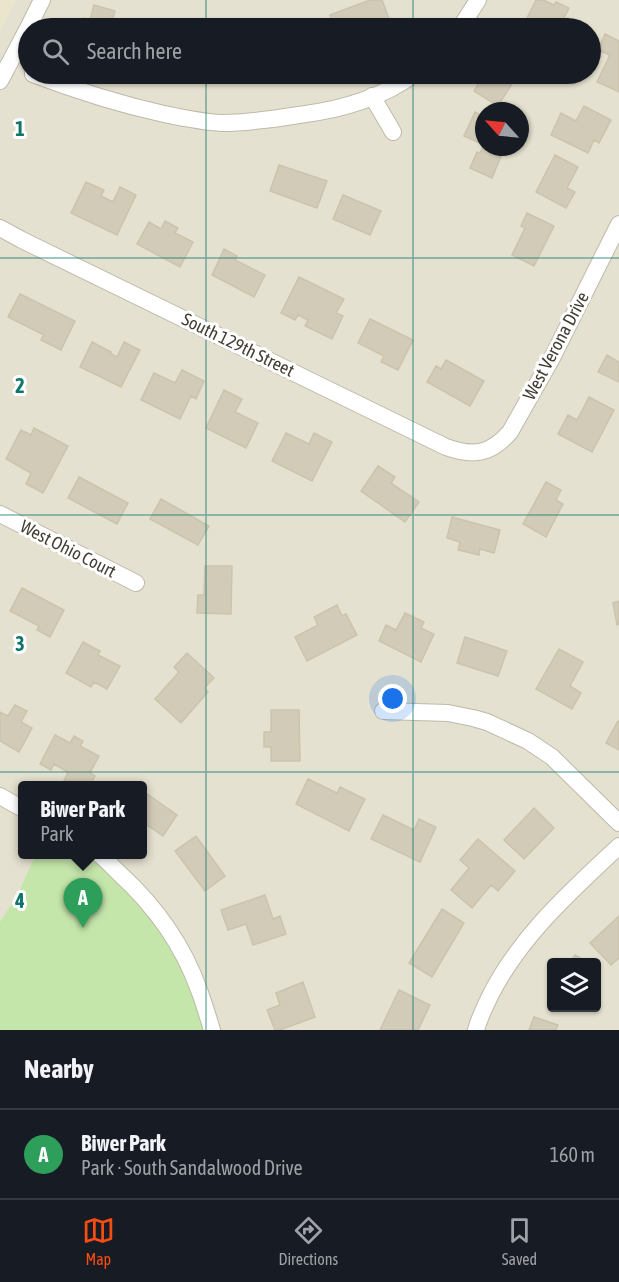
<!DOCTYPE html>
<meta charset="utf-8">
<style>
:root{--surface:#171b24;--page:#20242c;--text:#f1f3f6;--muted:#9ea1a6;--line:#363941;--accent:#f74d13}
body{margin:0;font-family:"Asap Condensed",sans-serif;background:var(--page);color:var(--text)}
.controls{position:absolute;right:18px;bottom:18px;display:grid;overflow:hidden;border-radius:6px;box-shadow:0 2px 4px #0004}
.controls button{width:54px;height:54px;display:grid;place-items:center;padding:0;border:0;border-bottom:2px solid var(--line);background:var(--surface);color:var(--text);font:30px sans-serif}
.compass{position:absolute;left:475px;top:102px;width:54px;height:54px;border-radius:50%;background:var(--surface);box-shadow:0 2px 4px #0004;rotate:297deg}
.you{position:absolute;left:393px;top:699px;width:21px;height:21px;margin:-15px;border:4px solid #fff;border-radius:50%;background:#1a73e8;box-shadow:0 0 0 9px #1a73e833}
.badge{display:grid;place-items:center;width:39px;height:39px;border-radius:50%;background:var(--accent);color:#fff;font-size:20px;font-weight:700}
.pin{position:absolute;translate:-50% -50px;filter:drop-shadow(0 2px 3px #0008)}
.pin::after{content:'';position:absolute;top:32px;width:21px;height:18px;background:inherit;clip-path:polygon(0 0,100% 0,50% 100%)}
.popup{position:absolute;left:18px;top:781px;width:129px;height:78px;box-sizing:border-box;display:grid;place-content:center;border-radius:6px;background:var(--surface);filter:drop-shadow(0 2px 4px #0005);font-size:20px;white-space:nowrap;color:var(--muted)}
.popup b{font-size:22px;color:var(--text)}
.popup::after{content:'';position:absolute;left:50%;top:100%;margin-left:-12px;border:12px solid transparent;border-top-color:var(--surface)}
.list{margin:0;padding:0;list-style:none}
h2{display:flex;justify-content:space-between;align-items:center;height:78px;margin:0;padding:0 24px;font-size:26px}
h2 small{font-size:20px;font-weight:400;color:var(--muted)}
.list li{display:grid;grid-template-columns:39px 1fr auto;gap:18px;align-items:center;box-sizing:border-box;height:90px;padding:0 24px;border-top:2px solid var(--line)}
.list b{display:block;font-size:22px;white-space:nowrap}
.list p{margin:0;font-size:20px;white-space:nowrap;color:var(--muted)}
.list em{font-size:20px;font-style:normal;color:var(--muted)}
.icon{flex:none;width:33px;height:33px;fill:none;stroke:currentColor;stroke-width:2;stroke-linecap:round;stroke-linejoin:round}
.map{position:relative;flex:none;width:619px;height:1030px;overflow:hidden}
.search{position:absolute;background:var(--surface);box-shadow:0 2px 4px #0004;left:18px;right:18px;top:18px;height:66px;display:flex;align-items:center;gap:15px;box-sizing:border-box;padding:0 21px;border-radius:33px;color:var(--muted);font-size:22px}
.sheet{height:168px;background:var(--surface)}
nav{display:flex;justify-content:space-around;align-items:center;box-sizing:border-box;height:84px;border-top:2px solid var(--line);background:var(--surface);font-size:16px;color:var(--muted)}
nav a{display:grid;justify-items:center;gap:3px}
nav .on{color:var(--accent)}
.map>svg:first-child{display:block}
.residential{fill:#e5e1d0;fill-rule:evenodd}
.education{fill:#eae5cc}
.green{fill:#c5e6ab}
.building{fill:#d2cbb8;stroke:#cdc3ab;stroke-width:1.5}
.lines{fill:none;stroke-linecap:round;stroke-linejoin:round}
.minor-casing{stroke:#bfb9a8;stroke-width:18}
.minor{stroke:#fff;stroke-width:16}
.grid{fill:none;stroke:#0f766e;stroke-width:1.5;stroke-opacity:0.55}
.labels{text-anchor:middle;stroke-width:6;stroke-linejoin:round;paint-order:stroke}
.street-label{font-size:18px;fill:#423e33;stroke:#fff}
.grid-label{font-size:20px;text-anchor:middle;font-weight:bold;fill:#0f766e;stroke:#fff;stroke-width:6;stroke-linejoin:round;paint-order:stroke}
</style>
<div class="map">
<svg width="619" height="1030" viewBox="0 0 619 1030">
<rect width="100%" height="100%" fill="#f1eee2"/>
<!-- residential -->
<path class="residential" d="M16,0H619V1030H0V31ZM28,28H590V74H28ZM484,111H520V147H484ZM23,786H143V854H23ZM552,962H596V1008H552Z"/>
<!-- education -->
<path class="education" d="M0,0H16L0,31Z"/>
<!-- green -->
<path class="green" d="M36,854L98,855L171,933L212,1030H0V922L17,896Z"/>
<!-- building -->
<path class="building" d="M370,0H382L390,21L370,28H335L330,15Z
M536,0H543L554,5L556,2L569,8L559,28H522Z
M94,5L115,11L110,28H81L84,18L90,20Z
M167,20L195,23V28H166Z
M259,21V28H202V22Z
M319,22L320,28H297Z
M605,34L619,41V92L597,82L610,55L598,50Z
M484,74H518L498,106L474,91Z
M584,106L611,120L599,143L594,140L588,153L551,135L561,113L576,121Z
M475,112L484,117V147H505L492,178L470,168L477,152L480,153L484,145L464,136Z
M555,155L578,167L567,188L575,192L566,208L536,192Z
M279,165L327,181L317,208L270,191Z
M86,182L104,190L101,196L113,202L120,187L136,195L117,235L71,213Z
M343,195L381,211L370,235L333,219Z
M527,213L554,226L534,266L512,255L525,228L521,226Z
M165,221L178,228L175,233L193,242L180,267L137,244L149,222L161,229Z
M224,249L237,256L235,260L265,275L254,297L212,275Z
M299,277L344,299L336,313L343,316L332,339L305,326L308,320L298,315L295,320L281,313Z
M20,294L75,321L61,350L41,340L44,335L8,317Z
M370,319L413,340L398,370L381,362L384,356L358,343Z
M92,342L111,352L110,353L117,357L124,342L140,350L121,387L80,367Z
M607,355L619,362V382L598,372Z
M446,360L484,381L470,406L427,382L436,366L441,369Z
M182,370L204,381L196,399L191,396L180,419L141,400L154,373L175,383Z
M224,390L242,399L235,412L258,423L246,448L206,428Z
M589,397L614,410L592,452L558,434L568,415L577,420Z
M34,428L68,446L43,493L26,484L31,473L6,459L21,430L31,435Z
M286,433L309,444L314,433L332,442L312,481L272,461Z
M378,466L395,477L391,483L419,502L405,522L361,491Z
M79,477L128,503L117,524L68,498Z
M546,482L561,490L556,500L563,504L546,537L523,524Z
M161,499L209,526L198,545L150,519Z
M452,517L500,530L494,553L480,549L479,555L458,550L460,542L447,538Z
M205,566H232L231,614L197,613L198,595H204Z
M22,588L64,610L50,637L37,630L39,626L10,611Z
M619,601V624L617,625L613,603Z
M337,605L342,616L346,614L357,635L307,661L295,637L318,625L314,617Z
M405,613L424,622L421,628L434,634L421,662L379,641L386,625L396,630Z
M465,637L507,651L498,676L457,663Z
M83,642L100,651L98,655L120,666L107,689L94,682L91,687L66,673Z
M559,649L583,662L570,686L581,693L572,709L536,689Z
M187,653L214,678L204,688L208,692L181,723L155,699L179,672L174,667Z
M15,705L27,711L21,722L32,728L19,752L0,741V712L8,716Z
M271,710H299L300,761H271V747H264V732H271Z
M618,721L619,722V750L606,743Z
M55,735L70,743L74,736L83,741L80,746L99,756L90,773L95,776L90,786H73L64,781L68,772L54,764L51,770L40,764Z
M308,779L337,793L340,787L365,799L349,831L296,804Z
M143,791L177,815L163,836L143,822Z
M534,808L554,828L524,859L504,840Z
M383,815L414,830L419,819L436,827L420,862L371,839Z
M196,836L225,876L205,891L175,851Z
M478,839L515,871L498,891L491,885L472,908L451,890L469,868L460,860Z
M265,895L273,919L280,916L286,934L253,945L246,924L228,930L221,910Z
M442,909L464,923L432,977L409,963Z
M619,916V958L611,965L590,943Z
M575,955L587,962H570Z
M303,982L315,1017L280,1030H275L267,1010L280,1005L276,993Z
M399,990L430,1005L418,1030H380Z
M534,1017L558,1025L556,1030H529Z"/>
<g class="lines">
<defs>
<path id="minor" d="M460,28L478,0
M33,74C75,90 119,104 164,114C183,118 202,122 222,123C248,123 274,119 299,115C339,110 382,98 414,74
M0,81L28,28L42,0
M372,96L393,132
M0,228L22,240L446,447C474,457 491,454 510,432L553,356L619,224
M0,514L136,583
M383,711L448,713L473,718L487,722L528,741L552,757L619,823
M0,796L23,809
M99,854C106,860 113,867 119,873C154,905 183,945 199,990C204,1003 208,1017 212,1030
M476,1030C479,1018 485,1007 490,996C520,936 571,891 619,846"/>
</defs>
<!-- minor casing -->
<use href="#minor" class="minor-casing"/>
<!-- minor -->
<use href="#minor" class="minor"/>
</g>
<!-- grid -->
<path class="grid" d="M206,0V28M413,0V28M206,74V1030M413,74V1030M0,258H619M0,515H619M0,772H619"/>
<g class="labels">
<!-- street labels -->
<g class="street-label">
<text transform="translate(238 345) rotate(26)" y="6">South 129th Street</text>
<text transform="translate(556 346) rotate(-62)" y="6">West Verona Drive</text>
<text transform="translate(68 549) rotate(27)" y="6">West Ohio Court</text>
</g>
</g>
<g class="grid-label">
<text x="20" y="136">1</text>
<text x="20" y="393">2</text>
<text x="20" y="651">3</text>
<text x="20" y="908">4</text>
</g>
</svg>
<div class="controls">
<button><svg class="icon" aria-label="layers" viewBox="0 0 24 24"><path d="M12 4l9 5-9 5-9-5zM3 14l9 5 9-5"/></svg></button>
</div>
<svg class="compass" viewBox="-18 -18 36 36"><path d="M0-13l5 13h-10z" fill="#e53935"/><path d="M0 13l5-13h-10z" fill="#9ea1a6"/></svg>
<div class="you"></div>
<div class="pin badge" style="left:83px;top:928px;background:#2e9e5b">A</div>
<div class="popup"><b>Biwer Park</b>Park</div>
<div class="search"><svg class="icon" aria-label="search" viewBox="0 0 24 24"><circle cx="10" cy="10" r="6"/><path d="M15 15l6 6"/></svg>Search here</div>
</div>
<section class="sheet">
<h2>Nearby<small></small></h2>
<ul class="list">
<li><span class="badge" style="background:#2e9e5b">A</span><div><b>Biwer Park</b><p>Park · South Sandalwood Drive</p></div><em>160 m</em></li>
</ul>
</section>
<nav>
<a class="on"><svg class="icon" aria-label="map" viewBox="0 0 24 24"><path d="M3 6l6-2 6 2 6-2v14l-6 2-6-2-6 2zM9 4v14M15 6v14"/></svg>Map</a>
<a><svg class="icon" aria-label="directions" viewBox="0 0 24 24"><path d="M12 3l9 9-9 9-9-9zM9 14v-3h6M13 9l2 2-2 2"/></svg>Directions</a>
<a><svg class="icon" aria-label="saved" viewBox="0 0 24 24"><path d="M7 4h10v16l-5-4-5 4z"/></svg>Saved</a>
</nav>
